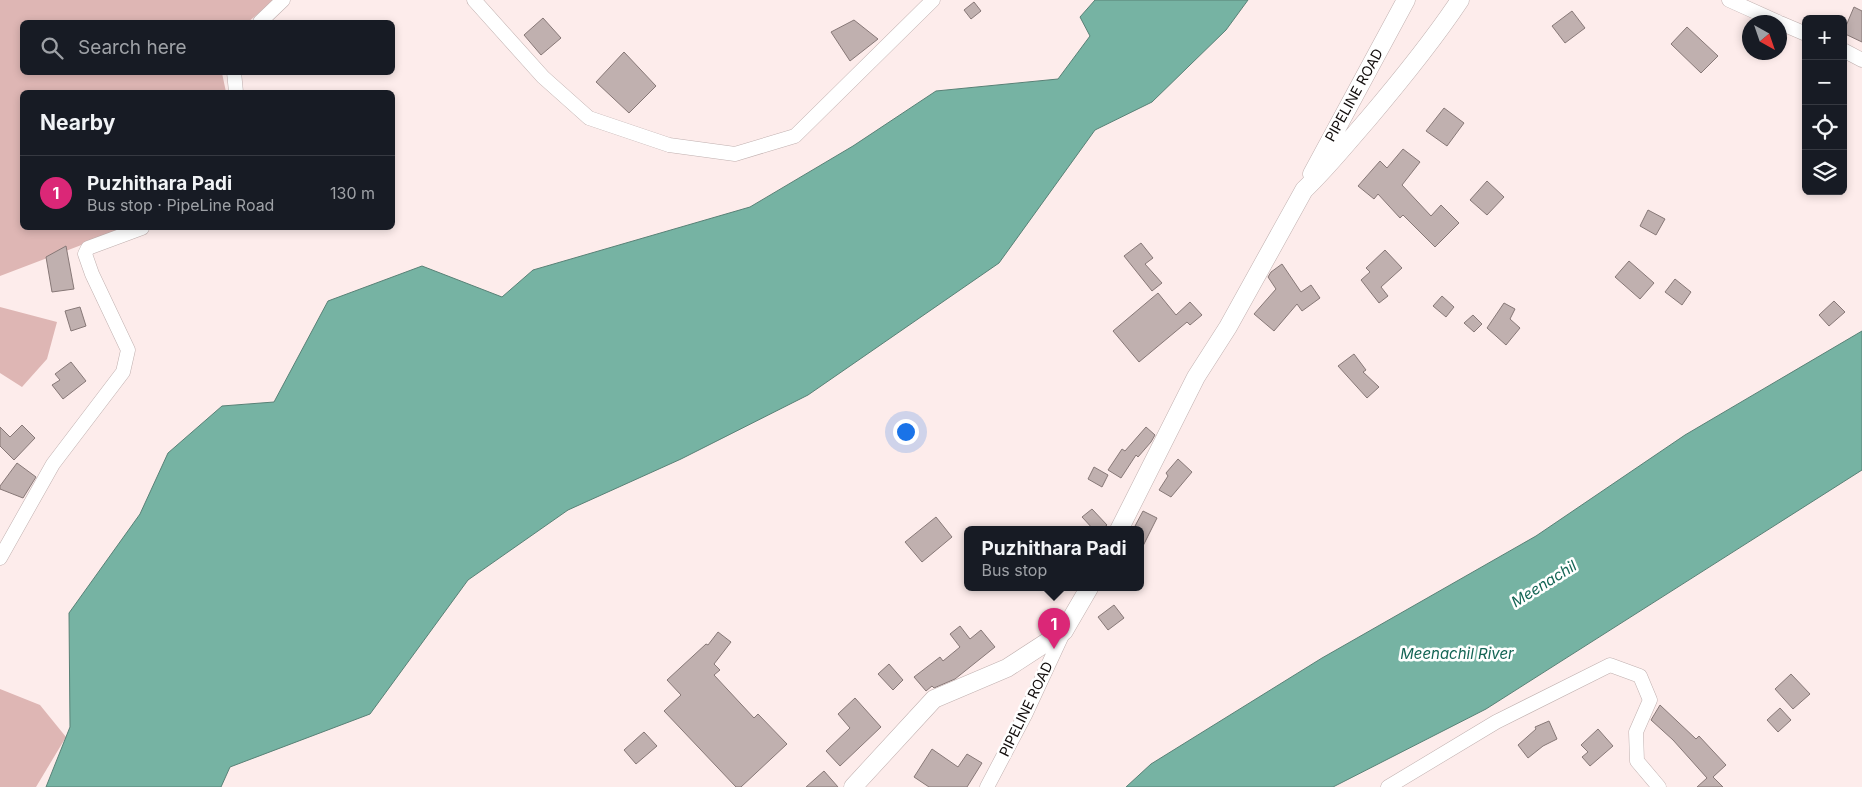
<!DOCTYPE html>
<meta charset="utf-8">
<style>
:root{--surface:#171b24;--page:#242831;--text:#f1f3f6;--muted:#9ea1a6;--line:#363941;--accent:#db2777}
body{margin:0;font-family:Inter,sans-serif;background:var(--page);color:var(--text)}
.controls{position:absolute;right:15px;top:15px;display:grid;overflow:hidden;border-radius:8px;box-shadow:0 2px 8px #0003}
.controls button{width:45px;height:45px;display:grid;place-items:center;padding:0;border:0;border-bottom:1px solid var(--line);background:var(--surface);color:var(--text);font:25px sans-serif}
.compass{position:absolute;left:1742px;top:15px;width:45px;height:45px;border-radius:50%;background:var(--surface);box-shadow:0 2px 8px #0003;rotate:140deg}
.you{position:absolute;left:905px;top:431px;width:18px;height:18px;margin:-12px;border:4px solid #fff;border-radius:50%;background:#1a73e8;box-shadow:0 0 0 8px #1a73e833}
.badge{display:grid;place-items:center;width:32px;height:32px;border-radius:50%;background:var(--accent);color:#fff;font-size:16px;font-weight:700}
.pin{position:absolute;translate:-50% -41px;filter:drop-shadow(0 1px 2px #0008)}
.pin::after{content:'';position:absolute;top:26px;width:18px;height:15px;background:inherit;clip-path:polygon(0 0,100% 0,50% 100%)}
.popup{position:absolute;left:964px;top:526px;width:180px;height:65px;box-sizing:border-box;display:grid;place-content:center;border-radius:8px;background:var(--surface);filter:drop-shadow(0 1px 4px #0005);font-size:16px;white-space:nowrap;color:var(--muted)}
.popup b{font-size:19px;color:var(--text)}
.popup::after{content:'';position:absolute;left:50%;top:100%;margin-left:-10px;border:10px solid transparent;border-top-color:var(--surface)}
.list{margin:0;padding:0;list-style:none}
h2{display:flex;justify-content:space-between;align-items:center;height:65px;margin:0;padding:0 20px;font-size:21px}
h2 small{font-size:16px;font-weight:400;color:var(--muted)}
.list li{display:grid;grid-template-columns:32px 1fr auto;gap:15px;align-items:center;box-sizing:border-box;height:75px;padding:0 20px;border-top:1px solid var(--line)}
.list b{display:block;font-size:19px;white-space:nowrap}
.list p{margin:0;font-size:16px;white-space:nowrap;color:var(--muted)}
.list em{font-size:16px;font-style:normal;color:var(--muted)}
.icon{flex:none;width:28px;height:28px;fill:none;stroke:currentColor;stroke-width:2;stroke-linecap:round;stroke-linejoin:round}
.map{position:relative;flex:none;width:1862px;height:787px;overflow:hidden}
.search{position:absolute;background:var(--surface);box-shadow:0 2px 8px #0003;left:20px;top:20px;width:375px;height:55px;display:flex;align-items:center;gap:12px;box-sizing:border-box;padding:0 18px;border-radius:8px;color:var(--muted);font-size:19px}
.panel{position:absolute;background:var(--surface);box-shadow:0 2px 8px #0003;left:20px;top:90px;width:375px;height:140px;border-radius:8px}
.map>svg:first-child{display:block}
.green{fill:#deb6b4}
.water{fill:#76b3a3;stroke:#588176}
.building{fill:#c0b0af;stroke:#877877}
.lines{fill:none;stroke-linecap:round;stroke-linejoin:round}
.minor-casing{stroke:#c0b0af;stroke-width:15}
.major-casing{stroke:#c0b0af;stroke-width:19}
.minor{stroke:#fff;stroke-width:14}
.major{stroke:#fff;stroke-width:18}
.labels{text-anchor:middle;stroke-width:5;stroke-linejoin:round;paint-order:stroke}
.street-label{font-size:14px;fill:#120d0c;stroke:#fff}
.water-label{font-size:15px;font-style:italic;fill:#146555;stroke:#fff}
</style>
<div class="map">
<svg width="1862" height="787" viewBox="0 0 1862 787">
<rect width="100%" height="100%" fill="#fdeceb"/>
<!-- green -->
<path class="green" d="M0,0H275L248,22H22V72L222,73L226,92H22V228H126L0,276Z
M0,307L57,322L47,359L22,387L0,373Z
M0,689L40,705L66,737L36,787H0Z"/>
<!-- water -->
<path class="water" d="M1095,0H1248L1226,30L1152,102L1095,130L999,263L808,395L681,459L568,510L468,580L370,714L230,767L221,787H46L70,727L69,613L140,514L168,453L222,406L274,402L328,301L422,266L502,297L533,270L750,207L853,146L936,91L1058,79L1090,36L1080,17Z
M1862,331V470L1486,709L1333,787H1126L1151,764L1322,658L1536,536L1685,435Z"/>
<!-- building -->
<path class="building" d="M974,2L981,11L971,19L964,10Z
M1854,7L1862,11V42L1843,33Z
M1572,11L1585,28L1565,43L1552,26Z
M543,18L561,38L541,55L524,35Z
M854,20L878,39L850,61L831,32Z
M1687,27L1718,56L1701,73L1671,44Z
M624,52L656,86L629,113L596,82Z
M1444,108L1464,123L1447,146L1426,131Z
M1403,149L1420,162L1402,185L1431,216L1441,205L1459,223L1435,247L1403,215L1400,218L1378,194L1374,199L1358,186L1380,161L1387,168Z
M1487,181L1504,197L1487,215L1470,200Z
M1648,210L1665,219L1656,235L1640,226Z
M1141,243L1153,258L1145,264L1162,283L1152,291L1124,256Z
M66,246L74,289L52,292L46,257Z
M1385,250L1402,268L1381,287L1388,296L1379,303L1361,280L1370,272L1366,268Z
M1629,261L1654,283L1640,299L1615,277Z
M1282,264L1301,292L1311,285L1320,298L1302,311L1297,304L1274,331L1254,314L1276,289L1268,277L1271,272Z
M1675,279L1691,292L1682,305L1665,292Z
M1158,293L1176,315L1190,302L1202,315L1190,325L1187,322L1139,362L1113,331Z
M1442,296L1454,307L1446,317L1433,306Z
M1834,301L1845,312L1829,326L1819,315Z
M1504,303L1515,309L1510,319L1520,328L1506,345L1487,328Z
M80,307L86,326L71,331L65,311Z
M1473,315L1482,324L1474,332L1464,323Z
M1354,354L1366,370L1363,372L1379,387L1367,398L1338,366Z
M71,362L86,381L63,399L52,385L60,380L55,374Z
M22,425L35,438L14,460L0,446V427L10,437Z
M1146,427L1155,435L1151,442L1138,457L1136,455L1121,478L1108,470L1122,449L1125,451Z
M1178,459L1192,472L1171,497L1159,490L1168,476L1166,473Z
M17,463L36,477L23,498L0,489V486Z
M1094,467L1108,475L1102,487L1088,479Z
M1092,509L1107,525L1101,530H1094L1082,517Z
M1143,511L1157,518L1140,552V530L1134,528Z
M936,517L952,537L922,562L905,542Z
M1114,605L1124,618L1108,630L1098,617Z
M960,626L970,639L981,630L995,647L955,679L934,688L932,686L926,691L914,677L940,657L943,661L960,647L950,634Z
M718,632L731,642L714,664L720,670L714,675L754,718L758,714L787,744L741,787H736L664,711L681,695L667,680L706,644L708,645Z
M889,664L903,680L893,690L878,674Z
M1791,674L1810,694L1793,709L1775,689Z
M855,698L881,727L840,766L826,751L850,728L838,714Z
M1660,705L1696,739L1699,736L1726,765L1713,777L1723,787H1697L1707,778L1673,740L1651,720Z
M1780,708L1791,720L1778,732L1767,720Z
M1549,721L1557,739L1543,746L1528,758L1518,745L1536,729L1535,727Z
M1598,729L1613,746L1590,766L1582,757L1588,752L1581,745Z
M644,732L657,746L636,764L624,750Z
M932,749L958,767L967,754L982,763L967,787H929L914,777Z
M824,771L838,787H806Z"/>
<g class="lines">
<defs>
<path id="minor" d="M474,0L543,77L589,118L669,145L735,154L795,136L933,0
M1729,0L1778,22
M260,22L283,0
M1780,23L1806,34
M1843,50L1862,60
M234,72L236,92
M0,558L53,464L123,372L128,350L92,274L85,254L88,248L142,228
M987,787L1025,715L1064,631
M1388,787L1496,722L1610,665L1640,676L1650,700L1636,732L1637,761L1659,787"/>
<path id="major" d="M1312,174L1406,0
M1119,530L1196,377L1228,327L1304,190C1327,168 1347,143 1368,119C1401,80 1432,42 1460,0
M853,787L934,699L1007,668L1064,631L1089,588"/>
</defs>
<!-- minor casing -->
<use href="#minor" class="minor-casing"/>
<!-- major casing -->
<use href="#major" class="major-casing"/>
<!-- minor -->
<use href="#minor" class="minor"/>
<!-- major -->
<use href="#major" class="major"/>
</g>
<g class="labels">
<!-- street labels -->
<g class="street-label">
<text transform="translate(1354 95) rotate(-61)" y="5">PIPELINE ROAD</text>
<text transform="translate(1026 709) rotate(-64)" y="5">PIPELINE ROAD</text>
</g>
<!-- water labels -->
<g class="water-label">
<text transform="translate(1544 584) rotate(-32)" y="5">Meenachil</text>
<text x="1457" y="659">Meenachil River</text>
</g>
</g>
</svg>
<div class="controls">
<button>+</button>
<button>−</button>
<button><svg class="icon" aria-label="locate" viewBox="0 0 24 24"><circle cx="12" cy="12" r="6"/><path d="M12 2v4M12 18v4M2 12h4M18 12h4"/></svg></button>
<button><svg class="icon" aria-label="layers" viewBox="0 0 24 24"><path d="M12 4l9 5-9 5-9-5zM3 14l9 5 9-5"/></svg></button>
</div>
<svg class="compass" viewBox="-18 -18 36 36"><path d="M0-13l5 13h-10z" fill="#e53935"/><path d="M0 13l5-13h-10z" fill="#9ea1a6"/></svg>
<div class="you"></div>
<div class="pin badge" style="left:1054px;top:649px">1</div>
<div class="popup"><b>Puzhithara Padi</b>Bus stop</div>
<div class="search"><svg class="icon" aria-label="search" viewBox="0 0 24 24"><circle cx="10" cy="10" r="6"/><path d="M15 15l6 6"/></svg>Search here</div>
<section class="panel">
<h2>Nearby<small></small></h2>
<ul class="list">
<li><span class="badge">1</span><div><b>Puzhithara Padi</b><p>Bus stop · PipeLine Road</p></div><em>130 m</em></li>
</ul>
</section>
</div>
